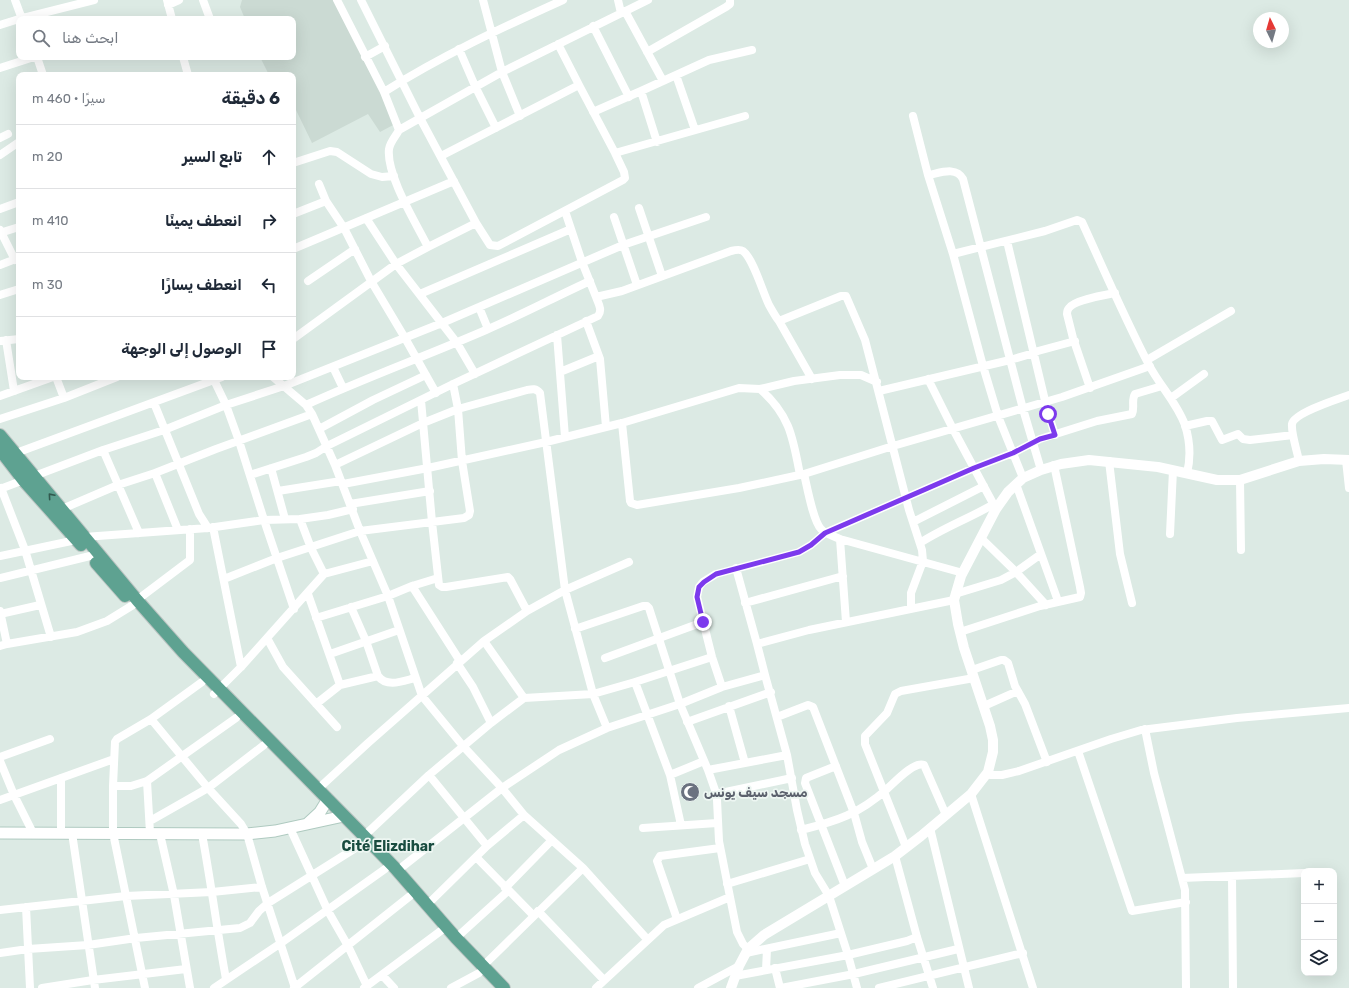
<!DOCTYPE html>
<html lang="ar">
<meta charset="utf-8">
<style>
:root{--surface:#fff;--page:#f2f2f3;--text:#1f2937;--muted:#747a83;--line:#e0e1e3}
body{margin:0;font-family:Rubik,"Noto Naskh Arabic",sans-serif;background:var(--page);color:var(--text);direction:rtl}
.controls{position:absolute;right:12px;bottom:12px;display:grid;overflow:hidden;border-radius:8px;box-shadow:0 4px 16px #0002}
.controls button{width:36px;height:36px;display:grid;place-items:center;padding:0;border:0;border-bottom:1px solid var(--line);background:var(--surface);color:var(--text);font:20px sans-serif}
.compass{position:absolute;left:1253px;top:12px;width:36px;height:36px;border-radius:50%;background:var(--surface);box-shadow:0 4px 16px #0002;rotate:355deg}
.stop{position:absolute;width:12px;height:12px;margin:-9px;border:3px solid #7c3aed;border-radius:50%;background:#fff}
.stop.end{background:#7c3aed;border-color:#fff;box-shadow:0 1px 4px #0008}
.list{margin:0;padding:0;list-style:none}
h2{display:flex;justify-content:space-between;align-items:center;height:52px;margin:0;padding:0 16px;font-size:17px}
h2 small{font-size:13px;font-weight:400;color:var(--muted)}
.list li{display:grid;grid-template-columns:26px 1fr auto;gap:12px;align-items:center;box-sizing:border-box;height:64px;padding:0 16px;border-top:1px solid var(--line)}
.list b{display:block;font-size:15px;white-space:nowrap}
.list em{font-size:13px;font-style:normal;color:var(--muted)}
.icon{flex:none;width:22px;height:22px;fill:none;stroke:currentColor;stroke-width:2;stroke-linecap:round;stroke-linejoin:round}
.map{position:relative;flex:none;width:1349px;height:988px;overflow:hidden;direction:ltr}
.search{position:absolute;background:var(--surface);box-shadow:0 4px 16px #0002;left:16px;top:16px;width:280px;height:44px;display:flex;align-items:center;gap:10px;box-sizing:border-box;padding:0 14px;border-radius:8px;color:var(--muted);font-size:15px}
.panel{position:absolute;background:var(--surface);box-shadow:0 4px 16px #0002;left:16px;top:72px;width:280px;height:308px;border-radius:8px;direction:rtl}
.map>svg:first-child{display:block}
.built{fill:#cbdad3}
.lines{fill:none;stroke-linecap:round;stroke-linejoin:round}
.secondary-casing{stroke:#afcac0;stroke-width:13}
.primary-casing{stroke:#bcc4c2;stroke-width:14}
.minor{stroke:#fff;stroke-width:8}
.tertiary{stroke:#fff;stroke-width:10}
.secondary{stroke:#fff;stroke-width:11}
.primary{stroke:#5ea291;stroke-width:12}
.oneway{stroke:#31594e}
.route{stroke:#7c3aed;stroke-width:5}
.labels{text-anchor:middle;stroke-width:3.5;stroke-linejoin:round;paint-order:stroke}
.worship-label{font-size:13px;font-weight:bold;fill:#5b616d;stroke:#edf6f2;text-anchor:start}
.neighbourhood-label{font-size:14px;font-weight:bold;fill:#194c40;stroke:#edf6f2}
</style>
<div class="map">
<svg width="1349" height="988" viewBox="0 0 1349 988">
<rect width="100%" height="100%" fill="#dceae4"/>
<!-- built -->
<path class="built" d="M242,0H334L397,123L380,132L368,114L312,143L296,110L293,111V75H269L260,57H293V19H245L240,7Z"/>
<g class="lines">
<defs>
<path id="secondary" d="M307,824L320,812L328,799
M0,833L247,834L275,831L344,816"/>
<path id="primary" d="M0,435L137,600L183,652L364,836L395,868L456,938L504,988
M0,450L24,481L81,545
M96,563L125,596"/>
</defs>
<!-- secondary casing -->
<use href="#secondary" class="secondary-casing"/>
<!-- primary casing -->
<use href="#primary" class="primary-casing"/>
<!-- minor -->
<path class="minor" d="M15,0L22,19
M167,0L172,19
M203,0L210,19
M337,0L384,92L399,130C396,136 390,142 389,149C386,175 416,223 428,247L476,223
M361,0L420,118L476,223L490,245L498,246L623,180L625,178L624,172L615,153L579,85L441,156
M483,0L502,72L520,116
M618,0L621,13
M168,5L179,0
M625,11L663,81
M19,19L94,0
M0,25L19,19
M593,26L629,97
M558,44L579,85
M459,49L475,86L496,128
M647,52L726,7L730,4V0
M37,57L43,75
M183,57L188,75
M365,57L385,46
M0,68L34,57
M676,75L695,130
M641,91L657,142
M384,92C441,56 501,28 563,0
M593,112L641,91L709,60L752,50
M913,116L928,175L953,254L983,366L998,416L1023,478
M399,130L502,72L648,0
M0,138L8,134
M615,153L745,116
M0,155L19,142
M293,163L330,151L337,152L371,174L382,177L394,176
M928,175C940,173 956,166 963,179L1023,409L1041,470
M319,184L326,201L344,228L371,281L405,338L436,393
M639,208L662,276
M0,209L19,202
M565,211L582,262L596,297L622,291L731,251C735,250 740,249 743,251C753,258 763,293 769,305C772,310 775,316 779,321L841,296H846L865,340L909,510L922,550L923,561L911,593V608
M293,214L326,201
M614,217L637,285
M366,218L396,264L457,343L475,374
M0,230L15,260
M0,233L19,227
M1007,241L1047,409L1055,435
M293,249L454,181
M953,254L1045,231L1077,220L1082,222C1104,270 1125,319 1149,365C1160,386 1177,403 1185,425C1190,441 1191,457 1187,473
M0,265L18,258
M308,281L355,249
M420,294L571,229
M0,295L19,289
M479,307L488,329
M586,321L600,359L606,427
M779,321L812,379
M557,335L565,437
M293,339L396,264L428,247
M6,340L14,391
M0,341L19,339
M1147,360L1231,311
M333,367L343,388
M560,372L599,356
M56,377L64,398
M273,377L306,405L312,414L335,465L360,531L388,596L422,696L463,746L502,788L524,815L583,868L647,939
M928,379L953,429L996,509
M214,380L226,405L239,441L264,520L294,609
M1090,388L1073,338L1067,314C1067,311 1067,310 1069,308C1074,300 1105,295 1115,293
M760,389L794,381L840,375H861L877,382
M879,391L1010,360L1034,353L1038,351L1075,341
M0,396L53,377
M1171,398L1204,374
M421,400L432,522L439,585L442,587H446L508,577L510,579L527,611
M154,403L199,514L208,528
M306,405C365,378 426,356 486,330C521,315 555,297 590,281
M0,419L64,398L117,377
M622,423L630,501L631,503L637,505L739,488L804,474L893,446L1062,397L1150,366
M1185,426L1207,421H1212L1222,440L1238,434L1243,439L1250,440L1293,435
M319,429L373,400L426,375
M103,450L139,533
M16,453L222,377
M1346,460L1349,488
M1109,461L1120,554L1132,603
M1299,461C1297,451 1291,433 1292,424C1294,413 1338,399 1349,395
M335,465L423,423L458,409L527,390C532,389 536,388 540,393L565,590L593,694L635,682L712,657
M271,468L285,519
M155,473L178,530
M804,474C807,486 813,521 821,529C825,534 834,536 840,539L963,573
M250,475L306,457L316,453L327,446L453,384L598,316C603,310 598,303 596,297
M1240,480L1241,550
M343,484L428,468L546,442L622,423L739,388L760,389C790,415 793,438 800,475
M1016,484L1058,601
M1,488L25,550L51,637
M0,489L103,450L164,430L226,405L284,386L442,323L623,245L706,217
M278,491L341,481
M350,504L430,491
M62,509L118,485L155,473L216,449L312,414
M300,519L328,515L353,509
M913,522L984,486
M213,527L241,667
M1170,534L1173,470
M84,537L208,528L264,520L300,519L311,548L324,574
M981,538L1016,572L1046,605
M840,539L846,622
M920,543C943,528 970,518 994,504
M0,556L76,540
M736,568L757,644
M0,578L90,556
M224,579L277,558L360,531L464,518L469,515L470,511L462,461L458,409L453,384
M412,586L460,661
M308,594L340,685L378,676
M955,594L1001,580L1016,572L1041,554
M137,600L190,560V529
M745,603L843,576
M351,607L366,641L378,676C387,688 403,681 415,678
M0,611L7,644
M0,614L40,605
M316,618L388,596L412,586L438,578
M575,629L643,606H647L649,608L680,704L708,770L715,790L717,800L719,841L730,897L737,932L743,944L748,949
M960,632L1040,606L1080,597L1081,593L1080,587L1054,465
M267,638L283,667L337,727
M484,641L524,698
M0,646L7,644L77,632L107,621L133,605
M330,654L399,630
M605,658L703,622
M457,663L473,687L491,723
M972,670L1001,660H1004L1008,663L1015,686L1025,704L1047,762
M765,675L787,755L797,810L805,844L815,873L829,896L848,955L857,988
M635,682L670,775L681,825
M722,687L712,657L697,597L699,587L703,582L716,574L799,552L811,545L825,533L974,468L1013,453L1040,439L1097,421L1132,414C1135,408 1131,400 1135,394L1162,386
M214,694L241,667L324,574L373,561
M316,704L340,685
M729,706L745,763
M984,706L1018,691
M777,717L808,705L813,707L854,813L862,842L873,869
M151,719L208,788L241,824L247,834L262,887L295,988
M687,722L771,692
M1145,729L1154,773L1185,890L1186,988
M1078,751L1132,911L1186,902
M0,757L50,739
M0,761L14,795L33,833
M836,766L806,778L805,783L845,886
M708,770L787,755
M988,772L990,775H1002L1019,771L1111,739L1141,730L1237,718L1349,708
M429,775L487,846
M670,775L704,761
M147,781L150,833
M113,786H131L147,781L236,718
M318,789L368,743L484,641L527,611L565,590L629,562
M716,794L792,778
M971,794L1033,988
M0,800L114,759
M150,821L208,788L264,745
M290,828L328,911L348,946L367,986
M643,828L717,823
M930,828L969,988
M801,830C837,821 859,814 887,789C895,782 914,761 924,765L946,815
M61,833V778
M72,833L95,988
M160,834L174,895L190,988
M202,834C211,882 217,931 226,979
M364,836L429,775L491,723L524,698L593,694L607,728
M906,847L865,744V736L887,713L895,694L901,691L974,678
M895,856L917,937L933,988
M476,857L533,915
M397,871L502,788L559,750L607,728L680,704L722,687L765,675L757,644L809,630L954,600
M1232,876L1233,988
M1182,878L1304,873
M727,884L810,859
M505,888L552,840
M427,905L487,846L524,815
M26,907L30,988
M0,910L126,896L212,892L262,887
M538,911L604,980
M677,919L657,861L660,856L720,848
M456,938L508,891
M0,953L28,949L88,945L136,938L240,928L250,923L259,911L268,903L362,844
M746,953L841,933
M483,966L583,868
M775,968L780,988
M766,970L767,949
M382,975L394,988
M735,976L848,955L907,941L917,937
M42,988L93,980L186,969
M145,988L113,833V786L115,742L117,739L151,719L202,682
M214,988L281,943L385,869
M294,988L410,896
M364,988L446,927
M451,988L479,973
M596,988L664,925L730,897
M698,988L739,966
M781,988L854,974L958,949
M879,988L1023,953"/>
<!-- tertiary -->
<path class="tertiary" d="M731,988L739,966L748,949L764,935L895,856L921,836L971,794L988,772L993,752V740L990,726L964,648L958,624L954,600L961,576L996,509L1008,492L1023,478L1041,470L1061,464L1089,460L1158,467L1217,480H1240L1299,461L1324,459L1349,460"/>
<!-- secondary -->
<use href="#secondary" class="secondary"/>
<!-- primary -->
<use href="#primary" class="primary"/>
</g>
<!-- one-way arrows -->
<defs><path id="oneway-chevron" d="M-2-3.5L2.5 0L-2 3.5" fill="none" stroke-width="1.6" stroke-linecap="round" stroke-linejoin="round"/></defs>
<use class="oneway" href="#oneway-chevron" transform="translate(51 496) rotate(-131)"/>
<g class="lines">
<!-- route -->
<path class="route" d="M703,622L697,597L699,587L704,582L716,574L799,552L811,545L825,533L974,468L1013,453L1040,439L1055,435L1048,414"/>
</g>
<!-- icons -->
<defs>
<symbol id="mosque-disc" viewBox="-11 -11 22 22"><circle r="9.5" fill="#6b7280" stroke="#edf6f2"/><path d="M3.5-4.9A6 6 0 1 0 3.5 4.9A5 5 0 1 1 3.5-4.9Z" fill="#fff"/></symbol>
</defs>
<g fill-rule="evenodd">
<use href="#mosque-disc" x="679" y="781" width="22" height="22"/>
</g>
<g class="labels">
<!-- worship labels -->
<g class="worship-label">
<text x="704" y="797">مسجد سيف يونس</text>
</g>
<!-- neighbourhood labels -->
<g class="neighbourhood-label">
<text x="388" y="851">Cité Elizdihar</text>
</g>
</g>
</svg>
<div class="controls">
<button>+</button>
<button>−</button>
<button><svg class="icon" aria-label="layers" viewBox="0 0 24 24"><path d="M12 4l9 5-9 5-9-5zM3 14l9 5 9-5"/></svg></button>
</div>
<svg class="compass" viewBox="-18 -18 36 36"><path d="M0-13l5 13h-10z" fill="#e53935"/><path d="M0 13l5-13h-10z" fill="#747a83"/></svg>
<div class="stop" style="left:1048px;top:414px"></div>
<div class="stop end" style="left:703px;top:622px"></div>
<div class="search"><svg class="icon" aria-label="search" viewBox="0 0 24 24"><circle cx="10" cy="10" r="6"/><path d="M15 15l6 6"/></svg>ابحث هنا</div>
<section class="panel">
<h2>6 دقيقة<small>سيرًا · 460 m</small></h2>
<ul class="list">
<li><svg class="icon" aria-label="ahead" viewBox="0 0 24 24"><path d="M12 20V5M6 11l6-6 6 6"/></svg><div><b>تابع السير</b></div><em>20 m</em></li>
<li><svg class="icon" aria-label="right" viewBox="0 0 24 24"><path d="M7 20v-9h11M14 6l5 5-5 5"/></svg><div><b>انعطف يمينًا</b></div><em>410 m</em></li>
<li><svg class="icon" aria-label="left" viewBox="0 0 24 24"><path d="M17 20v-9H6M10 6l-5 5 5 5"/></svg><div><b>انعطف يسارًا</b></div><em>30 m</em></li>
<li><svg class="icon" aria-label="arrive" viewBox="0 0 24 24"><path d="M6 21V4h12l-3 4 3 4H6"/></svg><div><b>الوصول إلى الوجهة</b></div></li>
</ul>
</section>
</div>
